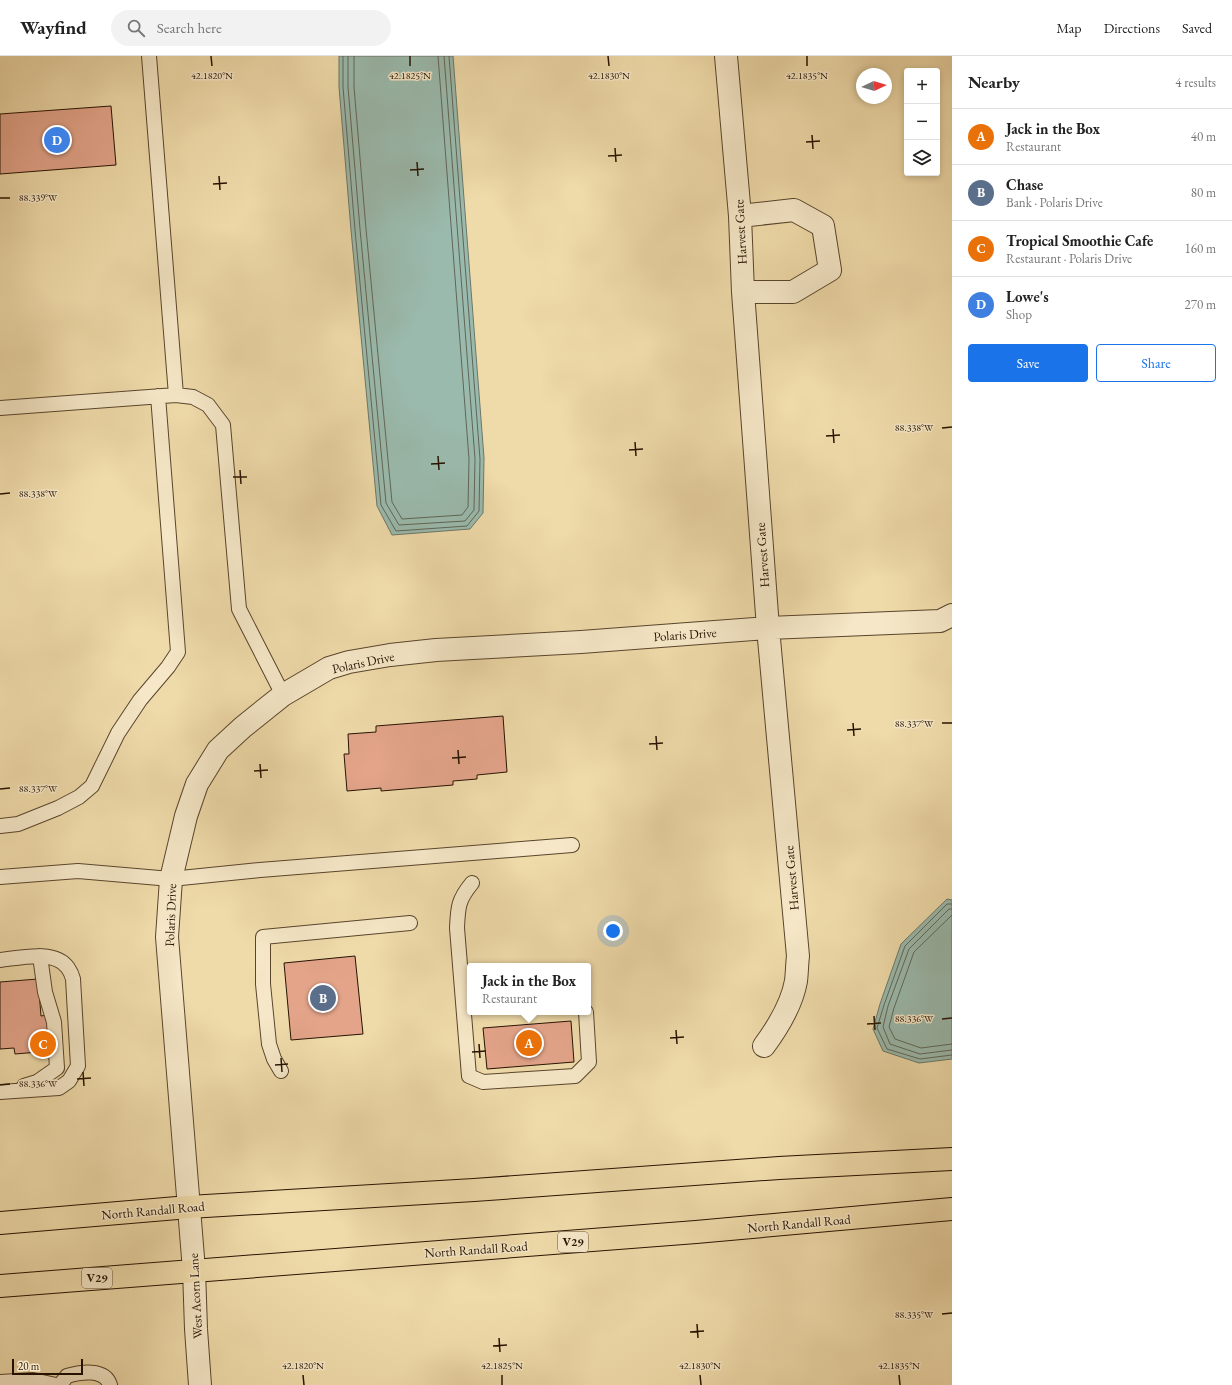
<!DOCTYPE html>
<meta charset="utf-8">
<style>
:root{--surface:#fff;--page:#f2f2f2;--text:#222;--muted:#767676;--line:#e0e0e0;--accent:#1a73e8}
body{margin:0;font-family:"EB Garamond",serif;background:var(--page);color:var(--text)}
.controls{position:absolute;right:12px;top:12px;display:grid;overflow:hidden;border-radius:4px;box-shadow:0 2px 6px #0003}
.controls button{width:36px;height:36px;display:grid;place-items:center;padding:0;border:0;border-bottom:1px solid var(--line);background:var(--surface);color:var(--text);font:20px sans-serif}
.compass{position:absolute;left:856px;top:12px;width:36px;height:36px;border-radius:50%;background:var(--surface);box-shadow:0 2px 6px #0003;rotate:86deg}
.scale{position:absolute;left:12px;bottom:10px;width:71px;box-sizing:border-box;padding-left:4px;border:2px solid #271302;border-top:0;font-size:11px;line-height:14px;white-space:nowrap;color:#271302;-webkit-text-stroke:3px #f5e7c7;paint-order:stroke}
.you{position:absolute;left:613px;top:875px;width:14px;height:14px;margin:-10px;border:3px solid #fff;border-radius:50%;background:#1a73e8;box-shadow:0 0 0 6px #1a73e833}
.badge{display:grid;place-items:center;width:26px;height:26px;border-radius:50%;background:var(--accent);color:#fff;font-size:13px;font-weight:700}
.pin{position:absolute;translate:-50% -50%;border:2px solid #fff;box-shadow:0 1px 4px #0006}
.popup{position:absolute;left:467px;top:907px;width:124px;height:52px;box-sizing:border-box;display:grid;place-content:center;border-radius:4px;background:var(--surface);filter:drop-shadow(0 1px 3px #0005);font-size:13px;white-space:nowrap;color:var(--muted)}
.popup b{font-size:15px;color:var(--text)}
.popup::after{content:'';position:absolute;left:50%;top:100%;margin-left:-8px;border:8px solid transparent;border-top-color:var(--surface)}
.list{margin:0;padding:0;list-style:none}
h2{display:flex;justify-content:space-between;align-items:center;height:52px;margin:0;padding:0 16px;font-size:17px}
h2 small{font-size:13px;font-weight:400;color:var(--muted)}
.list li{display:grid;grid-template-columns:26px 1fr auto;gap:12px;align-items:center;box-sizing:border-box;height:56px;padding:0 16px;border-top:1px solid var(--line)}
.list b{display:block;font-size:15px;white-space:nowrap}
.list p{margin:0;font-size:13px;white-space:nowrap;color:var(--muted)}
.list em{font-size:13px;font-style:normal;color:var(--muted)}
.actions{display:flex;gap:8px;padding:12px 16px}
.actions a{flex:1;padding:9px 0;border:1px solid var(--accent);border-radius:4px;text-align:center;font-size:14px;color:var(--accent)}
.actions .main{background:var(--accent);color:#fff}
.icon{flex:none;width:22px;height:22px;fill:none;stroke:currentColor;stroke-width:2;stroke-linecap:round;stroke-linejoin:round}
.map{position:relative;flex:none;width:952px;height:1329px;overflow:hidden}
header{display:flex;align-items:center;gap:24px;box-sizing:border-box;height:56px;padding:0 20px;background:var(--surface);border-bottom:1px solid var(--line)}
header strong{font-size:19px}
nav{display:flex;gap:22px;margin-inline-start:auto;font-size:14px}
.search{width:280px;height:36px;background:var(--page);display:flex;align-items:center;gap:10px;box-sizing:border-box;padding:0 14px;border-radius:22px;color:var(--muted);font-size:15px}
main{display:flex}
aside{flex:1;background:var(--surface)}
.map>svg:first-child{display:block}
.water{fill:#9abaad;stroke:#6c7769}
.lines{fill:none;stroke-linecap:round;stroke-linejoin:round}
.shore{stroke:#606658;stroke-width:1}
.building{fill:#e3a48a;stroke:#271302}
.lane-casing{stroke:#59452c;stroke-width:16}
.street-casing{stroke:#59452c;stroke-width:24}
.primary-casing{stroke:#271302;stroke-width:24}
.lane{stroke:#f5e7c7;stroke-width:14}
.street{stroke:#f5e7c7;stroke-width:22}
.primary{stroke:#efdaa9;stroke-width:22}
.ticks{fill:none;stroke:#271302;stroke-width:1.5}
.labels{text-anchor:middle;stroke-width:3;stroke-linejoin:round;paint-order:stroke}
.shield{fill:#f5e7c7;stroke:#65533d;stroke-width:1}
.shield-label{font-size:12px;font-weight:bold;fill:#271302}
.street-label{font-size:13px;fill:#271302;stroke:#f5e7c7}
.ticks-label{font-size:10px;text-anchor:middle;fill:#271302;stroke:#f5e7c7;stroke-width:3;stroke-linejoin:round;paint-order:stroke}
</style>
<header>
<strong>Wayfind</strong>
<div class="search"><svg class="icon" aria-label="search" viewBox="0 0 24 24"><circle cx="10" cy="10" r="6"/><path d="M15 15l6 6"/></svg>Search here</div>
<nav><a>Map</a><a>Directions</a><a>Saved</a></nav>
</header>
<main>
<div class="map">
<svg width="952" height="1329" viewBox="0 0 952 1329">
<rect width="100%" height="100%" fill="#efdaa9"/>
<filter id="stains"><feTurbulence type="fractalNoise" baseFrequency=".005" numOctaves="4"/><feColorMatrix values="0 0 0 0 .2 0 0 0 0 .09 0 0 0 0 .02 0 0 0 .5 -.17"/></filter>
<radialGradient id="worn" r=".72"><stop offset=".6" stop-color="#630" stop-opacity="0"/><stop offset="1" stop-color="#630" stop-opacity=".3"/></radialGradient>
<!-- water -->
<path class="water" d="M339,0H453L484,402L483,457L470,473L392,479L377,450L351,174L339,31Z
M947,843L952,844V1003L919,1007L883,995L873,973L880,948L901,888Z"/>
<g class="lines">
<!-- shore -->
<path class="shore" d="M343,0V31L355,174L381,449L396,475L467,470L479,455L480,403L449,0
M348,0V31L360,173L386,447L399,469L465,465L474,454L475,403L444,0
M354,0V31L366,173L392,446L402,463L462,459L468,451L469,403L438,0
M952,848H947L905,890L884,949L877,972L887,993L920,1003L952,999
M952,853H949L909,893L888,950L883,971L890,988L920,998L952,994
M952,859L914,896L894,952L889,971L895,983L921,992L952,988"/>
</g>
<!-- building -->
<path class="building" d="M111,50L116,109L0,118V58Z
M503,660L507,716L477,719V723L453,725V729L381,735V732L347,735L344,698H349L348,678L376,676V670Z
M355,900L363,978L291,984L284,907Z
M38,923L41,960L47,959L50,995L15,998L14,992L0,993V926Z
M571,965L574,1006L487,1013L483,972Z"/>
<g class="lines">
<defs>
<path id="lane" d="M149,0L176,339
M0,352L176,339L193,341L208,349L223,369L239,553L283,639
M0,770L18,768L58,752L79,741L92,730L118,677L140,644L168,611L178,596L158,340
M0,821L78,815L171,823L260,814L572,789
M472,827C458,844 458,851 457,872L469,1020L483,1026L575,1020L589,1006L586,956
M0,904C19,902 55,893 68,912C70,915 72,919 73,923L78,1010L69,1025L59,1032L0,1036
M281,1015L274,1003L269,988L263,928V881L410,867
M24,1030L37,1026L57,1012L54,966L45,936L40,900
M0,1326L33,1324L56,1329
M60,1329L67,1320C80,1316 105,1312 110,1329"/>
<path id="street" d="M726,0L740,160L743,236L768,572L798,900C797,908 797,917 796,925C792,948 778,971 764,990
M740,160L794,154L823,170L830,214L793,236H743
M200,1329L196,1273L194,1214L167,881L171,823L186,760L197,728L218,694L243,671L283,639L329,612L349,606L390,599L436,594L581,586L768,572L940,565L952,559"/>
<path id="primary" d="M0,1167L189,1151L474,1134L779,1112L952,1103
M0,1230L696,1176L952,1153"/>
</defs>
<!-- lane casing -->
<use href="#lane" class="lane-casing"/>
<!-- street casing -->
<use href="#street" class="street-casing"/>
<!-- primary casing -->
<use href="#primary" class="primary-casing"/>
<!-- lane -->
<use href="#lane" class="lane"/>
<!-- street -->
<use href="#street" class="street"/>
<!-- primary -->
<use href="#primary" class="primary"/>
</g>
<!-- ticks -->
<path class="ticks" d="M211,0L212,10M410,0V10M608,0L609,10M807,0V10M812,79L813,93M806,86L820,85M615,92L616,106M608,100L622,99M417,106L418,120M410,114L424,113M219,120L220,134M213,128L227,127M0,142H10M942,372L952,371M833,373L834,387M826,380L840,379M635,386L636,400M629,394L643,393M438,400L439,414M431,408L445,407M240,414L241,428M233,421H247M0,438L10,437M853,667L854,680M942,667H952M847,674L861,673M656,680L657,694M649,688L663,687M458,694L459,708M452,702L466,701M260,708L261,722M254,715L268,714M0,733L10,732M874,960L875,974M942,963L952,962M867,968L881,967M676,974L677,988M670,982L684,981M479,988L480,1002M472,996L486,995M281,1002L282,1016M275,1009L288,1008M83,1016L84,1030M77,1023L91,1022M0,1029L10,1028M942,1258L952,1257M697,1268L698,1282M690,1276L704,1275M499,1282L500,1296M493,1290L507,1289M303,1319L304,1329M502,1319V1329M700,1319L701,1329M899,1319L900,1329"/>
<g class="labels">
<!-- shield labels -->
<g class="shield">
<rect x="558" y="1176" width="30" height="20" rx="3"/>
<rect x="82" y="1212" width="30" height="20" rx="3"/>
</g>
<g class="shield-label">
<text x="573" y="1190">V29</text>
<text x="97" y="1226">V29</text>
</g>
<!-- street labels -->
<g class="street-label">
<text transform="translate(740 176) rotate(-93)" y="5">Harvest Gate</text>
<text transform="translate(762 499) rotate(-94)" y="5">Harvest Gate</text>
<text transform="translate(685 578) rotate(-4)" y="5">Polaris Drive</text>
<text transform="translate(363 606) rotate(-12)" y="5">Polaris Drive</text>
<text transform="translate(791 822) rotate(-95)" y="5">Harvest Gate</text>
<text transform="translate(170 859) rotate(-88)" y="5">Polaris Drive</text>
<text transform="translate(153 1154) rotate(-5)" y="5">North Randall Road</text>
<text transform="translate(799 1167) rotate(-5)" y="5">North Randall Road</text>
<text transform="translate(476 1193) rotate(-4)" y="5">North Randall Road</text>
<text transform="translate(195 1240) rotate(-93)" y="5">West Acorn Lane</text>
</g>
</g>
<g class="ticks-label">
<text x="212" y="23">42.1820°N</text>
<text x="410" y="23">42.1825°N</text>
<text x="609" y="23">42.1830°N</text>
<text x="807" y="23">42.1835°N</text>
<text x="38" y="145">88.339°W</text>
<text x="914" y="375">88.338°W</text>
<text x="38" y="441">88.338°W</text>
<text x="914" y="671">88.337°W</text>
<text x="38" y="736">88.337°W</text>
<text x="914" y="966">88.336°W</text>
<text x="38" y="1031">88.336°W</text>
<text x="914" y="1262">88.335°W</text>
<text x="303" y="1313">42.1820°N</text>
<text x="502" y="1313">42.1825°N</text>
<text x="700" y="1313">42.1830°N</text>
<text x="899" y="1313">42.1835°N</text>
</g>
<rect width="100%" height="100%" filter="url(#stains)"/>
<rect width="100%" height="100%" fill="url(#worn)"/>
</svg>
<div class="controls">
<button>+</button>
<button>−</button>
<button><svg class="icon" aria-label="layers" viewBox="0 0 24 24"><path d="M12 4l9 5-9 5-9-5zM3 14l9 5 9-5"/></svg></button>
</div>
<svg class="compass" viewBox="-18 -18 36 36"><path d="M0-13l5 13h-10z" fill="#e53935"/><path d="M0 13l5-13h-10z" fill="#767676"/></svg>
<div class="scale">20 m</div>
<div class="you"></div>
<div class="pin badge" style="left:529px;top:987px;background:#e8710a">A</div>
<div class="popup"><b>Jack in the Box</b>Restaurant</div>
<div class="pin badge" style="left:323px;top:942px;background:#5c6f8a">B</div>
<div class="pin badge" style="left:43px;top:988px;background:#e8710a">C</div>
<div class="pin badge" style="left:57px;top:84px;background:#3f7fe0">D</div>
</div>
<aside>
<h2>Nearby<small>4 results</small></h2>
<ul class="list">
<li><span class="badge" style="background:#e8710a">A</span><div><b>Jack in the Box</b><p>Restaurant</p></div><em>40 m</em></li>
<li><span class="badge" style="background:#5c6f8a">B</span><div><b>Chase</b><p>Bank · Polaris Drive</p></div><em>80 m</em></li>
<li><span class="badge" style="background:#e8710a">C</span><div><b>Tropical Smoothie Cafe</b><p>Restaurant · Polaris Drive</p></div><em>160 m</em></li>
<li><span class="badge" style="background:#3f7fe0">D</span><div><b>Lowe's</b><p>Shop</p></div><em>270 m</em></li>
</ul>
<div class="actions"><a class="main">Save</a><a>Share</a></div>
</aside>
</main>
